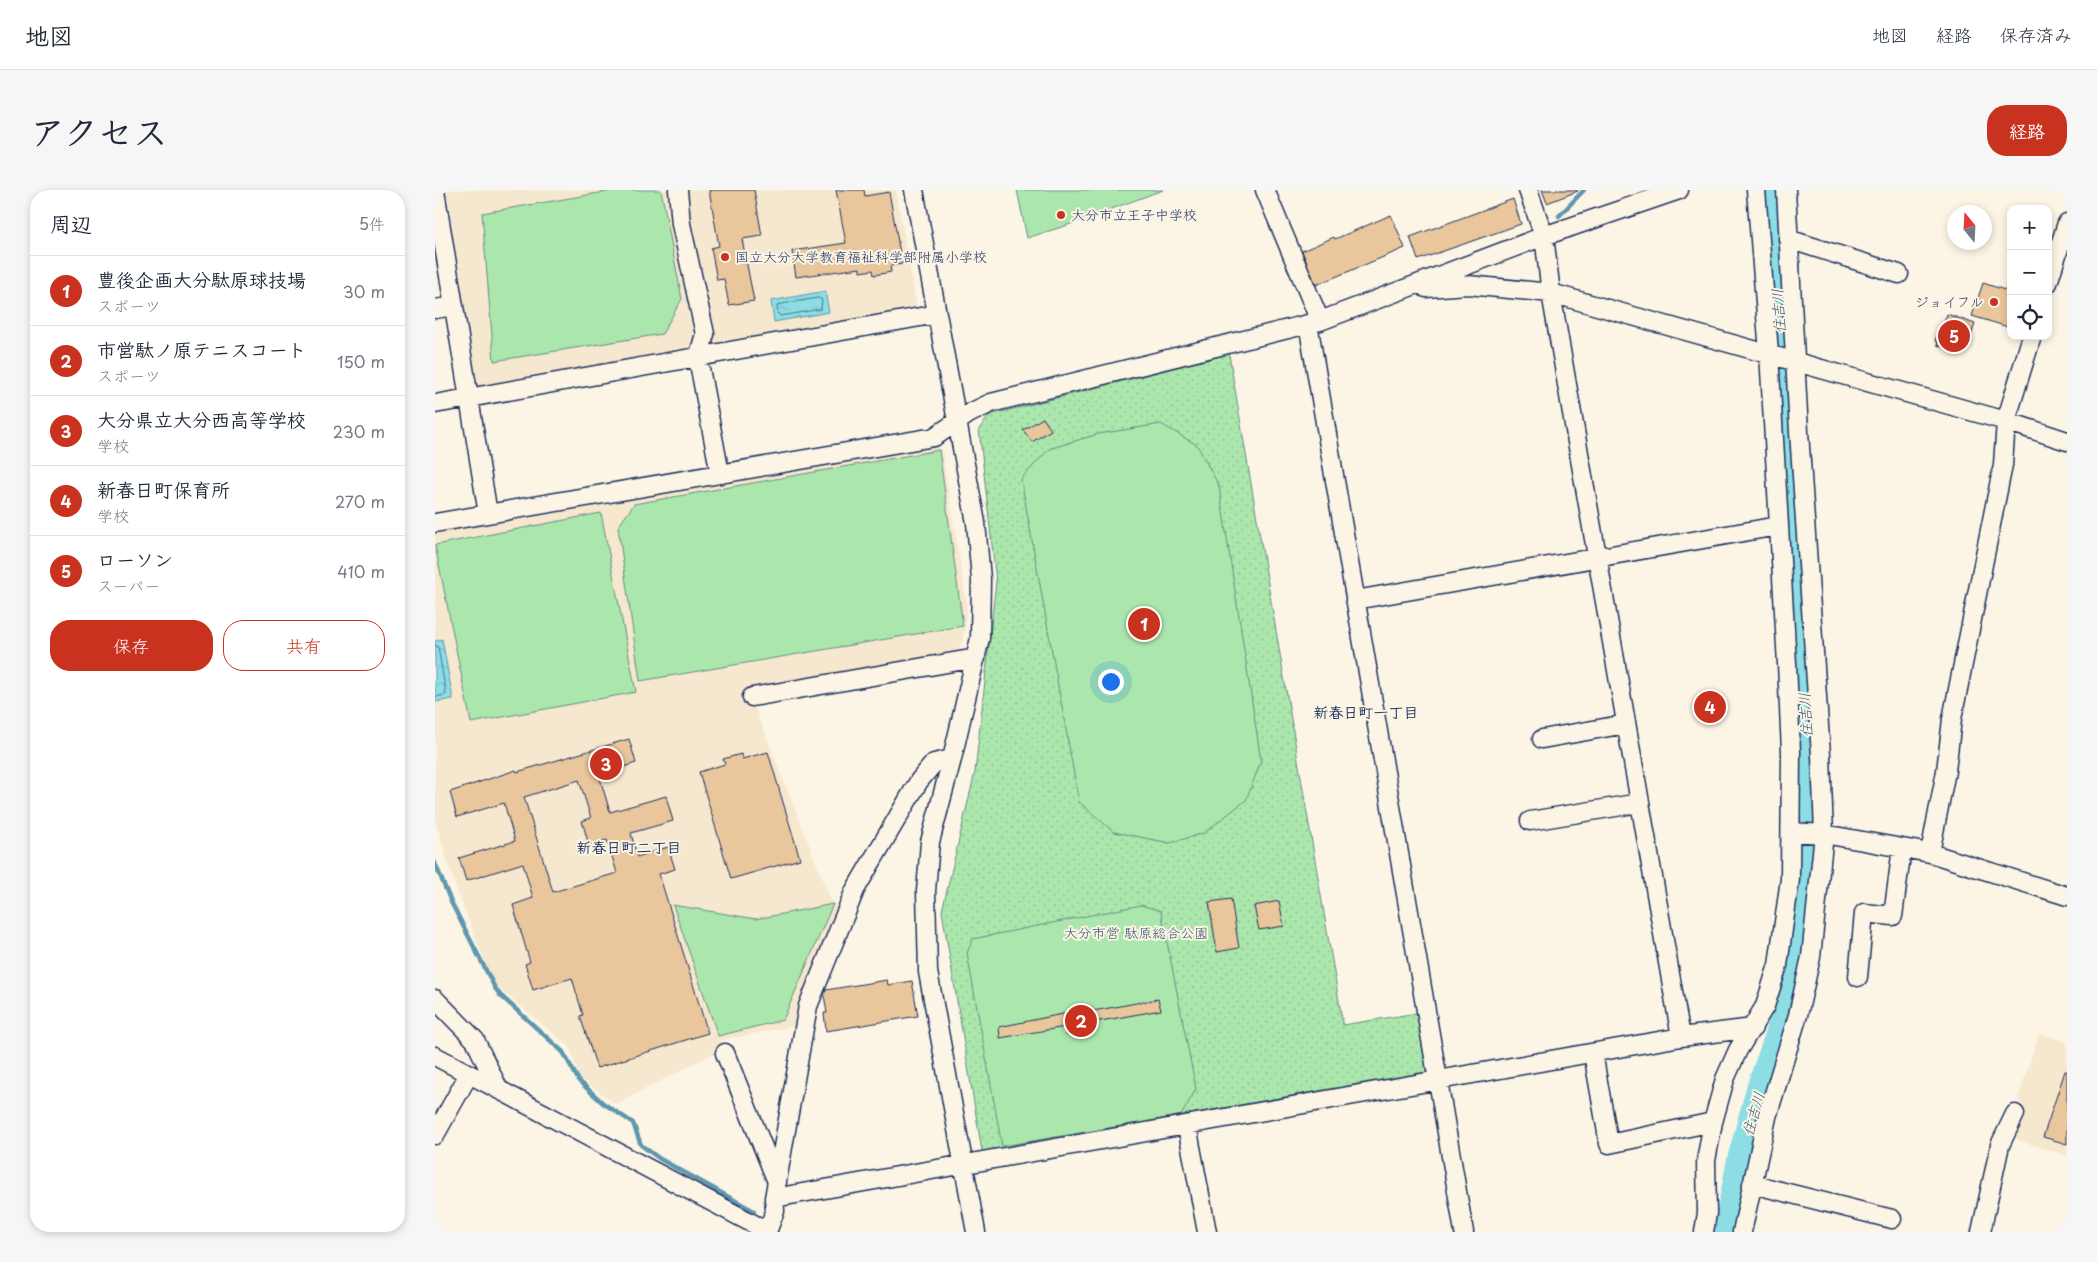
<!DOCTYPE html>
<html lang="ja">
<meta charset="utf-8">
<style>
:root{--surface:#fff;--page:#f6f6f7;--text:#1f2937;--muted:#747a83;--line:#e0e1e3;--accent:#c8321e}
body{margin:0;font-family:"Playpen Sans","Klee One",sans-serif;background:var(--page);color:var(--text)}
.controls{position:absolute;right:15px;top:15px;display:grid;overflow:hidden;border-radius:10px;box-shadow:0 2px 8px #0003}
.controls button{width:45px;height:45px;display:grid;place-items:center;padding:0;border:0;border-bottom:1px solid var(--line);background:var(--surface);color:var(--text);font:25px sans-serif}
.compass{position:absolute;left:1512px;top:15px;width:45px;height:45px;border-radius:50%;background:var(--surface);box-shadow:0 2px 8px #0003;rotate:342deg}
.you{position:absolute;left:675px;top:491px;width:18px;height:18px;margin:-12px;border:4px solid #fff;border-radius:50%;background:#1a73e8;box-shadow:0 0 0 8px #1a73e833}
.badge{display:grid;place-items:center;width:32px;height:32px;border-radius:50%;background:var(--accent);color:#fff;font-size:16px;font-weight:700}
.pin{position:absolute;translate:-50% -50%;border:2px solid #fff;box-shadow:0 1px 5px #0006}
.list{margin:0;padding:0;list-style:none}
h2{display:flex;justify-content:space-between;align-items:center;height:65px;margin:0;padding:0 20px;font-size:21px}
h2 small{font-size:16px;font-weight:400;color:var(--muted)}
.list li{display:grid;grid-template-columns:32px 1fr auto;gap:15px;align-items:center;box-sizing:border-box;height:70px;padding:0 20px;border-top:1px solid var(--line)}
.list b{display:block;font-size:19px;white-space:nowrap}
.list p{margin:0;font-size:16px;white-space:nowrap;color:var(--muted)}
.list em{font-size:16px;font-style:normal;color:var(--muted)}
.actions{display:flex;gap:10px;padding:15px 20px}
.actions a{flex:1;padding:11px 0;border:1px solid var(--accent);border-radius:20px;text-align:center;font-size:18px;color:var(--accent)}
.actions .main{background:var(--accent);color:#fff}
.icon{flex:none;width:28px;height:28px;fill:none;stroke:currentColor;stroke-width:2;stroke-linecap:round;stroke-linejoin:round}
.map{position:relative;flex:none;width:1632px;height:1042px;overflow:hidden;border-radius:20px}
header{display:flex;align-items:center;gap:30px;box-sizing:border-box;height:70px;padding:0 25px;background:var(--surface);border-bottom:1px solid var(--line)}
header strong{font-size:24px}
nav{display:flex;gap:28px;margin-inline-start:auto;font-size:18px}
.intro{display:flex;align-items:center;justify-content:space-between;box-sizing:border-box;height:120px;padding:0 30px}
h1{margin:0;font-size:35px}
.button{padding:12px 22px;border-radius:20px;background:var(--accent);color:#fff;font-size:18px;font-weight:700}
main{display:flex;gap:30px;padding:0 30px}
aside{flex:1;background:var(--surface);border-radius:20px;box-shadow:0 2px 8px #0003}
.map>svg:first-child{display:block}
.built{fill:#f6e7cf}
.grass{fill:url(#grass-dots);stroke:#638b85}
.pitch{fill:#abe7ac;stroke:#638b85}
.water{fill:url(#water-ripples);stroke:#5f97ae}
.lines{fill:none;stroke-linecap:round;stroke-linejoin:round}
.shore{stroke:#487594;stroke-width:1}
.stream{stroke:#5f97ae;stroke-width:4.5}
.river{stroke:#8cdde4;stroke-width:26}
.building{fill:#e9c69b;stroke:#1b2f5e;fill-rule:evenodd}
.minor-casing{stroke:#1b2f5e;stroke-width:21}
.minor{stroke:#fcf5e5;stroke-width:18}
.poi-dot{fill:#c8321e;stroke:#fcf5e5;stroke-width:2}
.labels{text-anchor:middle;stroke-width:4;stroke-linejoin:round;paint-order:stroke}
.poi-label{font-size:14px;fill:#1b2f5e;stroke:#fcf5e5;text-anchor:start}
.park-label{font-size:14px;fill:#38546e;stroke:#fcf5e5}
.water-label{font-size:15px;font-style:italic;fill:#375a80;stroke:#fcf5e5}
.neighbourhood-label{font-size:15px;font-weight:bold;fill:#1b2f5e;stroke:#fcf5e5}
</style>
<header>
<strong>地図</strong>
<nav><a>地図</a><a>経路</a><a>保存済み</a></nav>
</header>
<div class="intro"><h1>アクセス</h1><a class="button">経路</a></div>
<main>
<aside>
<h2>周辺<small>5件</small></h2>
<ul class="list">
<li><span class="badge">1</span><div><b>豊後企画大分駄原球技場</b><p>スポーツ</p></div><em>30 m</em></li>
<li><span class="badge">2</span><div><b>市営駄ノ原テニスコート</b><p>スポーツ</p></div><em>150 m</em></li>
<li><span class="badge">3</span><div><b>大分県立大分西高等学校</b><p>学校</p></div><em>230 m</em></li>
<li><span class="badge">4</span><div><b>新春日町保育所</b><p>学校</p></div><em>270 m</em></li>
<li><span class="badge">5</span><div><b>ローソン</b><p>スーパー</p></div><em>410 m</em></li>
</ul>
<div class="actions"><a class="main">保存</a><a>共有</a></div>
</aside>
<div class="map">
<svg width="1632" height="1042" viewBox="0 0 1632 1042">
<defs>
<pattern id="grass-dots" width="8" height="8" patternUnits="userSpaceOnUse" patternTransform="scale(1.25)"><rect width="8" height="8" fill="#abe7ac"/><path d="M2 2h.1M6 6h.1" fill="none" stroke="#93c696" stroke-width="1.8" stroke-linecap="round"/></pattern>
<pattern id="water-ripples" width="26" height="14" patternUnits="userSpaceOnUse" patternTransform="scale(1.25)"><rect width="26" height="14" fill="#8cdde4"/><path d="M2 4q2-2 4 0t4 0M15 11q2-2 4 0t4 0" fill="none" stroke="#78bec6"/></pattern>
</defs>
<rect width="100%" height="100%" fill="#fcf5e5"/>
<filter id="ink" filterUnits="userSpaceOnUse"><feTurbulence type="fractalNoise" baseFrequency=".02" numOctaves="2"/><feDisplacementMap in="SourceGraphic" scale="10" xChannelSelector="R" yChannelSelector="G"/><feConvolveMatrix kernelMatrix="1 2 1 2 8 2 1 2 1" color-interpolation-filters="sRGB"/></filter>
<g filter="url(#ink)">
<!-- built -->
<path class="built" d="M9,0H461L482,120L49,201L42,195Z
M506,255L532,416L530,440L523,461L315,499L320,518L395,708L404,721L362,815L359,836L287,850L284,861L181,914L144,887L135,857L64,799L54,782L19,693L0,630V344Z
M1604,843L1632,852V966L1583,950L1580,946L1588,921L1587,916L1583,908Z"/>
<!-- grass -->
<path class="grass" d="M794,164L908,835L988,822L999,890L548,967L507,721L540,582L561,391L544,239L555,225Z"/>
<!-- pitch -->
<path class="pitch" d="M182,0H226L247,109L227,144L59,171L47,23Z
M582,0H728L630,36L592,48Z
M726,234L762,255L784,296L826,571L811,610L769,643L735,653L679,642L644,612L586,289L614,259L663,244Z
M504,260L528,436L205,491L183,337L199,314Z
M166,323L201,502L36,533L0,355Z
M398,714L348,830L283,846L238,715L321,729Z
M706,715L726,721L761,899L746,926L567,956L532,763L538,749Z"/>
<!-- water -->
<path class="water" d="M390,101L394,122L339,132L336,111Z
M7,449L18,509L0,512V451Z"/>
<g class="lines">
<!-- shore -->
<path class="shore" d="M384,108L387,110L386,119L346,126L343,124L342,117L343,115Z
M0,455L3,457L11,503L10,505L0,507"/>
<!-- stream -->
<path class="stream" d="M1124,26L1149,0
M0,673L16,712L60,798L65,805L128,862L144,891L168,913L198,933L206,955L225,969L319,1021"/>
<!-- river -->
<path class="river" d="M1291,1042L1305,970L1325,896L1342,848L1354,806L1369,718L1373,652L1372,544L1336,0"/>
</g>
<!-- building -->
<path class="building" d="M274,0H319L327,46L307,49L319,111L294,115L289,89L282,90L276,58L284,56Z
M401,0H429L430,6L454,2L467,74L455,76L456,82L439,85L438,80L425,82V78L361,87L357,61L411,53Z
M1107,0H1142L1143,1L1112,13Z
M1078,9L1086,34L983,70L975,47Z
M956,25L970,58L881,95L867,61L899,47L900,49Z
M1548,93L1576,102V128L1573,137L1537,126Z
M1512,124L1540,134L1532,158L1524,162L1502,155L1503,152L1500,151L1504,140L1506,141Z
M608,228L616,240L597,252L588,240Z
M194,549L201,573L164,585L175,622L231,606L238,631L196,643L202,667L233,657L240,679L224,684L273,843L162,878L145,826L148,825L137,788L98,800L90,774L95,772L78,715L98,708L88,673L31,691L24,668L80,651L69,613L22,627L15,602L81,580L82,582ZM144,590L156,628L147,631L154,655L172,650L182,683L118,702L89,607Z
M333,562L365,669L296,689L264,582L290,574L288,569L306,564L307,569Z
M796,709L804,758L782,762L774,712Z
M844,711L849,736L824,740L819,716Z
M452,790L453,795L477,791L483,826L391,841L389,823H392L389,805L391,800Z
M723,809L726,820L660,832L662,839L631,845L630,837L565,848L564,837L657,818L658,821Z
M1630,881H1632V954L1608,947Z"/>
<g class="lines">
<defs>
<path id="minor" d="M243,0L246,34L270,144L263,168L285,284
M479,0L541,333L546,389L545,448L517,569L495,652L491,701L493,782L541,1042
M830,0L885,131
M1093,0L1109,46L1116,103L1246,847
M0,1L53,324
M1353,49L1464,84
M1613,93L1632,33
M991,98L1033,95L1116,103L1571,231L1632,251
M0,119L19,116
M871,135L875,145L1029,1042
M0,214L502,124
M0,333L499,247L535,223L556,213L885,131L1109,46L1244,0
M920,410L1343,336
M317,507L541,468
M1107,549L1191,534
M1095,631L1205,613
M1356,642L1389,644L1495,663L1632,706
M1495,663L1511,581L1517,529L1568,275L1571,231L1597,146
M1423,787L1429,723L1458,726L1467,658
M0,809L40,850L64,900
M290,863L342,992
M1158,863L1174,954L1278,932
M0,866L332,1041
M752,936L772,1042
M0,945L34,884
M1317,994L1457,1029
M339,1008L1246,847L1318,838
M332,1042L340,1021L339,1008L373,816L420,700L484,591L499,573L517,569
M1269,1042L1272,1023L1271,971L1278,932L1290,889L1303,860L1330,816L1343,775L1355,689L1356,562L1352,474L1334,163L1321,0
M1307,1042L1332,927L1363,825L1376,767L1389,644L1386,565L1364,242L1351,0
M1546,1042L1565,955L1580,924"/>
</defs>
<!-- minor casing -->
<use href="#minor" class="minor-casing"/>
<!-- minor -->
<use href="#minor" class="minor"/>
</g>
</g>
<!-- markers -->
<g class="poi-dot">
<circle cx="626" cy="25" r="5"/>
<circle cx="290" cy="67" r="5"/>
<circle cx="1559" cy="112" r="5"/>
</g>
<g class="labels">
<!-- poi labels -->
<g class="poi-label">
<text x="636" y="30">大分市立王子中学校</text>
<text x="300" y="72">国立大分大学教育福祉科学部附属小学校</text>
<text x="1549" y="117" text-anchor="end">ジョイフル</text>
</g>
<!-- park labels -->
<g class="park-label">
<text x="701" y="748">大分市営 駄原総合公園</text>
</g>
<!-- water labels -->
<g class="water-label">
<text transform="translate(1344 121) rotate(-94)" y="5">住吉川</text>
<text transform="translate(1371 525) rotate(-93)" y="5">住吉川</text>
<text transform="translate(1319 924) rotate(-74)" y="5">住吉川</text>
</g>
<!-- neighbourhood labels -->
<g class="neighbourhood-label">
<text x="931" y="528">新春日町一丁目</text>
<text x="194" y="663">新春日町二丁目</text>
</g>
</g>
</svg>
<div class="controls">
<button>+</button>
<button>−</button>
<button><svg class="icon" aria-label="locate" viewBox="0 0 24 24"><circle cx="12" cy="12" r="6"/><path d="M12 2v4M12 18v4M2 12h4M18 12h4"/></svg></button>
</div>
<svg class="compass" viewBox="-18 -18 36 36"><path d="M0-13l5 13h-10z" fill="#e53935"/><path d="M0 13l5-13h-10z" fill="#747a83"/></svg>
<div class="you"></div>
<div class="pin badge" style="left:709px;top:434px">1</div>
<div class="pin badge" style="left:646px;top:831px">2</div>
<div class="pin badge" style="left:171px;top:574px">3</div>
<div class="pin badge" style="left:1275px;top:517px">4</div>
<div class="pin badge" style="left:1519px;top:146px">5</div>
</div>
</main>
